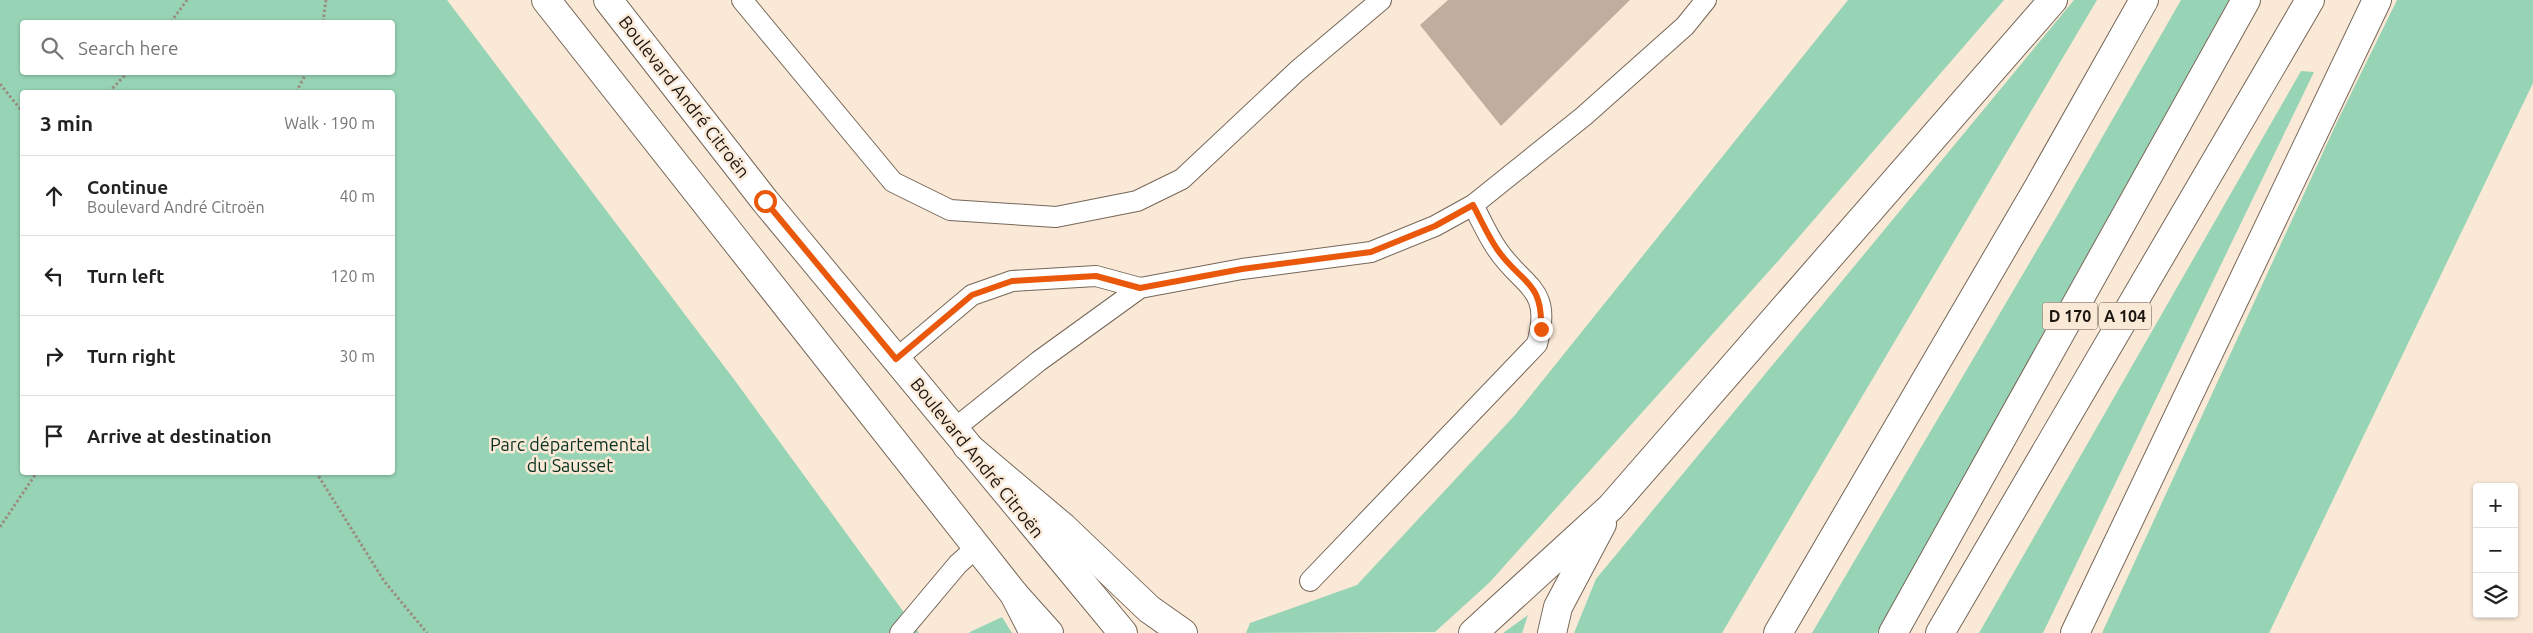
<!DOCTYPE html>
<meta charset="utf-8">
<style>
:root{--surface:#fff;--page:#f2f2f2;--text:#222;--muted:#767676;--line:#e0e0e0}
body{margin:0;font-family:Ubuntu,sans-serif;background:var(--page);color:var(--text)}
.controls{position:absolute;right:15px;bottom:15px;display:grid;overflow:hidden;border-radius:5px;box-shadow:0 1px 4px #0004}
.controls button{width:45px;height:45px;display:grid;place-items:center;padding:0;border:0;border-bottom:1px solid var(--line);background:var(--surface);color:var(--text);font:25px sans-serif}
.stop{position:absolute;width:15px;height:15px;margin:-11px;border:4px solid #ea580c;border-radius:50%;background:#fff}
.stop.end{background:#ea580c;border-color:#fff;box-shadow:0 1px 5px #0008}
.list{margin:0;padding:0;list-style:none}
h2{display:flex;justify-content:space-between;align-items:center;height:65px;margin:0;padding:0 20px;font-size:21px}
h2 small{font-size:16px;font-weight:400;color:var(--muted)}
.list li{display:grid;grid-template-columns:32px 1fr auto;gap:15px;align-items:center;box-sizing:border-box;height:80px;padding:0 20px;border-top:1px solid var(--line)}
.list b{display:block;font-size:19px;white-space:nowrap}
.list p{margin:0;font-size:16px;white-space:nowrap;color:var(--muted)}
.list em{font-size:16px;font-style:normal;color:var(--muted)}
.icon{flex:none;width:28px;height:28px;fill:none;stroke:currentColor;stroke-width:2;stroke-linecap:round;stroke-linejoin:round}
.map{position:relative;flex:none;width:2533px;height:633px;overflow:hidden}
.search{position:absolute;background:var(--surface);box-shadow:0 1px 4px #0004;left:20px;top:20px;width:375px;height:55px;display:flex;align-items:center;gap:12px;box-sizing:border-box;padding:0 18px;border-radius:5px;color:var(--muted);font-size:19px}
.panel{position:absolute;background:var(--surface);box-shadow:0 1px 4px #0004;left:20px;top:90px;width:375px;height:385px;border-radius:5px}
.map>svg:first-child{display:block}
.green{fill:#97d4b5;fill-rule:evenodd}
.building{fill:#c0ad9e}
.lines{fill:none;stroke-linecap:round;stroke-linejoin:round}
.lane-casing{stroke:#766758;stroke-width:22}
.secondary-casing{stroke:#766758;stroke-width:30}
.highway-casing{stroke:#766758;stroke-width:30}
.path{stroke:#9a8e81;stroke-width:3;stroke-dasharray:2.5 2.5;stroke-linecap:butt}
.lane{stroke:#fff;stroke-width:20}
.secondary{stroke:#fff;stroke-width:28}
.highway{stroke:#fff;stroke-width:28}
.route{stroke:#ea580c;stroke-width:6}
.labels{text-anchor:middle;stroke-width:5;stroke-linejoin:round;paint-order:stroke}
.shield{fill:#fae9d7;stroke:#5e554b;stroke-width:1}
.shield-label{font-size:16px;font-weight:bold;fill:#1b150f}
.street-label{font-size:18px;fill:#1b150f;stroke:#fae9d7}
.park-label{font-size:18px;fill:#073221;stroke:#fae9d7}
</style>
<div class="map">
<svg width="2533" height="633" viewBox="0 0 2533 633">
<rect width="100%" height="100%" fill="#fae9d7"/>
<!-- green -->
<path class="green" d="M0,0H447L736,382L919,633H0ZM22,22H392V72H22ZM22,92H392V472H22Z
M1848,0H2004L1779,260L1489,583L1435,632L1246,633L1250,623L1357,585L1515,415Z
M2074,0H2097L1722,633H1574L1596,579Z
M2181,0H2229L1877,633H1812L2057,216Z
M2397,0H2533V83L2269,633H2102L2337,122Z
M2301,71L2314,72L2043,633H1979Z
M1528,615L1522,633H1503Z
M1002,617L1012,633H969L972,631Z"/>
<!-- building -->
<path class="building" d="M1448,0H1630L1501,126L1420,25Z"/>
<g class="lines">
<defs>
<path id="lane" d="M742,0L893,182L950,210L1056,217L1137,201L1182,179L1297,71L1381,0
M896,359L972,295L1012,281L1096,276L1140,288
M954,429L1039,361L1140,288L1242,269L1371,252L1435,226L1473,205L1584,116L1685,26L1706,0
M1310,581L1537,344C1553,287 1523,288 1497,249C1488,236 1481,220 1473,205
M900,633L958,564L977,547"/>
<path id="secondary" d="M546,0L1014,594L1049,633
M608,0L765,201L1123,633"/>
<path id="highway" d="M967,446L1063,527L1149,609L1183,633
M1014,594L1034,633
M1473,633L1611,507L2053,0
M1552,633L1558,607L1602,524
M1778,633L2038,188L2144,0
M1893,633L2246,0
M1940,633L2310,0
M2075,633L2377,0"/>
</defs>
<!-- lane casing -->
<use href="#lane" class="lane-casing"/>
<!-- secondary casing -->
<use href="#secondary" class="secondary-casing"/>
<!-- highway casing -->
<use href="#highway" class="highway-casing"/>
<!-- path -->
<path class="path" d="M171,22L187,0
M323,22L326,0
M0,84L22,111
M109,92L128,72
M296,92L307,72
M316,472L384,581L427,633
M0,527L37,472"/>
<!-- lane -->
<use href="#lane" class="lane"/>
<!-- secondary -->
<use href="#secondary" class="secondary"/>
<!-- highway -->
<use href="#highway" class="highway"/>
</g>
<g class="lines">
<!-- route -->
<path class="route" d="M765,201L896,359L972,295L1012,281L1096,276L1140,288L1242,269L1371,252L1435,226L1473,205C1481,220 1488,236 1497,249C1521,284 1543,280 1541,329"/>
</g>
<g class="labels">
<!-- shield labels -->
<g class="shield">
<rect x="2042.5" y="302.5" width="55" height="27" rx="4"/>
<rect x="2099" y="302.5" width="52" height="27" rx="4"/>
</g>
<g class="shield-label">
<text x="2070" y="322">D 170</text>
<text x="2125" y="322">A 104</text>
</g>
<!-- street labels -->
<g class="street-label">
<text transform="translate(684 97) rotate(52)" y="6">Boulevard André Citroën</text>
<text transform="translate(977 458) rotate(51)" y="6">Boulevard André Citroën</text>
</g>
<!-- park labels -->
<g class="park-label">
<text x="570" y="451">Parc départemental<tspan x="570" dy="21">du Sausset</tspan></text>
</g>
</g>
</svg>
<div class="controls">
<button>+</button>
<button>−</button>
<button><svg class="icon" aria-label="layers" viewBox="0 0 24 24"><path d="M12 4l9 5-9 5-9-5zM3 14l9 5 9-5"/></svg></button>
</div>
<div class="stop" style="left:765px;top:201px"></div>
<div class="stop end" style="left:1541px;top:329px"></div>
<div class="search"><svg class="icon" aria-label="search" viewBox="0 0 24 24"><circle cx="10" cy="10" r="6"/><path d="M15 15l6 6"/></svg>Search here</div>
<section class="panel">
<h2>3 min<small>Walk · 190 m</small></h2>
<ul class="list">
<li><svg class="icon" aria-label="ahead" viewBox="0 0 24 24"><path d="M12 20V5M6 11l6-6 6 6"/></svg><div><b>Continue</b><p>Boulevard André Citroën</p></div><em>40 m</em></li>
<li><svg class="icon" aria-label="left" viewBox="0 0 24 24"><path d="M17 20v-9H6M10 6l-5 5 5 5"/></svg><div><b>Turn left</b></div><em>120 m</em></li>
<li><svg class="icon" aria-label="right" viewBox="0 0 24 24"><path d="M7 20v-9h11M14 6l5 5-5 5"/></svg><div><b>Turn right</b></div><em>30 m</em></li>
<li><svg class="icon" aria-label="arrive" viewBox="0 0 24 24"><path d="M6 21V4h12l-3 4 3 4H6"/></svg><div><b>Arrive at destination</b></div></li>
</ul>
</section>
</div>
